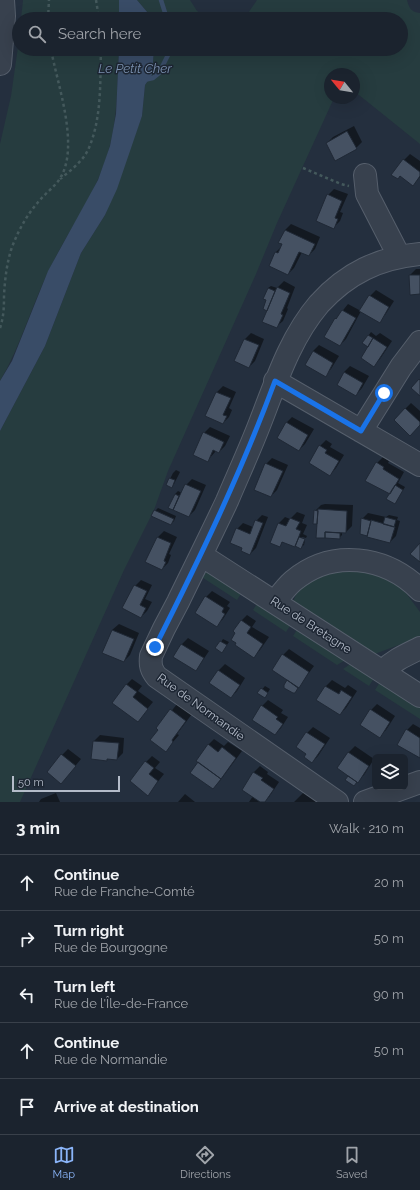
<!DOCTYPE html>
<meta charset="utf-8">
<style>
:root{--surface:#1b232e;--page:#282f3a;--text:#f1f3f6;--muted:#a0a4aa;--line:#39404a;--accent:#8ab4f8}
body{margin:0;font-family:Raleway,sans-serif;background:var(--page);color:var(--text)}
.controls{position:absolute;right:12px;bottom:12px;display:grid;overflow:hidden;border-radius:6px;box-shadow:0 4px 16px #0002}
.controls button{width:36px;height:36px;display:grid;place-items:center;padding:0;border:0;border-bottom:1px solid var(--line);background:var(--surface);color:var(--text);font:20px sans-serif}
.compass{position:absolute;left:324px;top:68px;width:36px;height:36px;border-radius:50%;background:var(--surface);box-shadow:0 4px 16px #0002;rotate:300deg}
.scale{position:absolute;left:12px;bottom:10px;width:108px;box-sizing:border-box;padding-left:4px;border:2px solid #b4bcc9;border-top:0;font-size:11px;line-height:14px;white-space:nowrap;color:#b4bcc9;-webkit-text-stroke:3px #1d2633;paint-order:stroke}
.stop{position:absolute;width:12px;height:12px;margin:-9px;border:3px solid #1a73e8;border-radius:50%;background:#fff}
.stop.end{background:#1a73e8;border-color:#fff;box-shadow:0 1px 4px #0008}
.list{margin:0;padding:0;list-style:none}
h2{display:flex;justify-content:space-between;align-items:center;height:52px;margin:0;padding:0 16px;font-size:17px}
h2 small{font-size:13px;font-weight:400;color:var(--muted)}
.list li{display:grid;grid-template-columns:26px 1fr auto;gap:12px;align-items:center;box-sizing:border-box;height:56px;padding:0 16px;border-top:1px solid var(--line)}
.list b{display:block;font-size:15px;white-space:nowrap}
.list p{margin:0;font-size:13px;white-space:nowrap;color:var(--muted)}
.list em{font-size:13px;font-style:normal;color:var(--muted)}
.icon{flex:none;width:22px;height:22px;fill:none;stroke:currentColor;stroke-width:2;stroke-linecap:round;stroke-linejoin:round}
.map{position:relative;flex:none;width:420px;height:802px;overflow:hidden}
.search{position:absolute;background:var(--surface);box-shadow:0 4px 16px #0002;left:12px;right:12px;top:12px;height:44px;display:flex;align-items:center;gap:10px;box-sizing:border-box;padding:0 14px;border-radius:22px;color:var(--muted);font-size:15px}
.sheet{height:332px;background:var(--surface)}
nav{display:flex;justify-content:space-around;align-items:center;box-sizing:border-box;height:56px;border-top:1px solid var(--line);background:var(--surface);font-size:11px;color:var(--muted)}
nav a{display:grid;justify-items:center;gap:2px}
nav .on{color:var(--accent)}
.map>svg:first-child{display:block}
.green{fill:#263c3f}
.water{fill:#394c67}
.shadow{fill:#0007}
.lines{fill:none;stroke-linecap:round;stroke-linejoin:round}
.stream{stroke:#394c67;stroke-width:4.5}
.building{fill:#455162;stroke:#1f2835}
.minor-casing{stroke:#565f6c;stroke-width:24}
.path{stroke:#44595c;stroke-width:2.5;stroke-dasharray:3 3;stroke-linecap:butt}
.minor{stroke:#38414e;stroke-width:22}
.route{stroke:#1a73e8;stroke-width:5}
.labels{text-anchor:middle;stroke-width:3;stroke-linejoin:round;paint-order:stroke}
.street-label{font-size:12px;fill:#b4bcc9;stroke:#1d2633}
.water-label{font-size:13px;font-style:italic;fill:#7c92b1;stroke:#1d2633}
</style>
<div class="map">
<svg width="420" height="802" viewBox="0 0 420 802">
<rect width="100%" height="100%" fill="#242f3e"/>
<!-- green -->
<path class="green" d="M23,0H119V19H21Z
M137,0H190L197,11L208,19H151L148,13Z
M257,0H407C409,8 411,12 420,13V144L354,91V74H330V98H334L277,223L256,274L168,471L154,510L124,570L20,802H0V431L45,346L81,253L105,215L142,116L145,85L152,75L154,49H401V19H244Z
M19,40V49H119C117,81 118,114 110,145C99,190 69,229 49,270C31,307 21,345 0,381V144L11,96Z
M206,568L244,589L237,600L197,574Z
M352,570L373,572L396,584L406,593L420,612V637L372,655L293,603C299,578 330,572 352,570Z
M260,599L293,621L286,632L253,610Z
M300,625L349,658L337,665L293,636Z
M355,661L376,675L369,686L343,669Z
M382,679L420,704V719L375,690Z"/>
<!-- water -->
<path class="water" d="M119,0H137L148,13L151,19H119Z
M119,49H154L152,75L145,85L142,116L117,189L105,215L81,253L45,346L0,431V381L12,361L48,271L98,180L110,146L116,114Z"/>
<!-- shadow -->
<path class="shadow" d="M354,126L362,142L356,148L327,143L333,137Z
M410,154L420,161V177L413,185L404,160Z
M334,189L348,194L340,212L343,213L340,221L334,227L328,195Z
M291,224L320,237L315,249L309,255L302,252L294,268L288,274L276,252L282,246L285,230Z
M416,269H420V293L410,275Z
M284,281L295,287L287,308L288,309L283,321L276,327L270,306L268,288L271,286L277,288Z
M376,290L394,301L385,315L379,321L361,311L346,339L340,345L336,319L348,304L361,311L370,296Z
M371,332L376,336L380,333L392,341L380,359L374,365L370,342L363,343Z
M251,333L264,339L255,361L249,367L235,361L245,339Z
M319,345L339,356L331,369L325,375L313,351Z
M350,366L369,376L362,388L356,395L344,372Z
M223,386L236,392L229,408L232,410L229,417L223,423L206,416L217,392Z
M411,403L420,411V424L405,409Z
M292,417L314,429L305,444L299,450L286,423Z
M210,427L230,436L225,446L219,452L216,451L208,460L204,433Z
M326,440L332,444L330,447L344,455L336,468L330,475L320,446Z
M383,457L389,461L388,463L404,472L398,483L405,487L395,503L377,463Z
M272,458L288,465L277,490L271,496L266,464Z
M176,470L180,472L174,484L172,487L167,485L173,473Z
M192,479L206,485L195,510L189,516L170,507L175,494L178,491L182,493L186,485Z
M325,504L353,505L352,526L346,532H342V535L339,538L317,537L318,523L315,511L321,505Z
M158,508L176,516L174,521L171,524L155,511Z
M297,512L305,515L302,523L307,525L303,534L307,536L306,538L302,537V539L305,540L304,545L301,547L284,541L280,545L272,542L279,523L285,517L290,519Z
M368,513L386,517L389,515L398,517L397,520L400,521L396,536L390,542L361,533L362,519Z
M262,515L268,517L256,548L250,554L243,548L237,529L243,523L253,527L256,521Z
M164,531L177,537L169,554L171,555L168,563L162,569L146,562L158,537Z
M141,580L152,585L145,599L152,602L147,611L141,617L135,586Z
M212,591L230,602L227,606L230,608L223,619L217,625L206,597Z
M247,615L256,621L252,627L269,637L260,650L254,656L241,621Z
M119,624L139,633L130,655L124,661L103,652L112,630Z
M188,638L209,651L201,663L195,669L174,656L182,644Z
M223,639L229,642L222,652L221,642Z
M289,649L314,666L297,689L288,681L283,655Z
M225,664L245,678L237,691L231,697L210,683L219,670Z
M132,679L142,686L138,691L153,702L138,720L126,685Z
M332,680L345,688L348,685L357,691L346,708L340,714L318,700L326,686Z
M265,686L270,689L267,694L259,693Z
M268,700L283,710L281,713L288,717L281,728L275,734L262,706Z
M177,704L192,714L177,734L179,735L166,750L159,729L158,728Z
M377,704L395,716L386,730L380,736L371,710Z
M413,724L420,728V757L407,730Z
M313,727L330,738L318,756L312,762L307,733Z
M100,735L124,738L123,753L117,759L108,758L106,760L94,741Z
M214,739L224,746L228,742L242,751L219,782L213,788L199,762L208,745Z
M355,746L374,759L364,775L354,784L346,779L349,776L338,768L349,752Z
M68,749L81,759L67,776L62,755Z
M152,756L160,762L155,768L164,774L148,794L146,762Z
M260,766L268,772L267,774L279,782L269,797L264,802H249L253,796L243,789L254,772Z
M304,792L318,802H294Z
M56,793L60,802H39L41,799Z
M185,794L195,802H178Z"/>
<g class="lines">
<!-- stream -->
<path class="stream" d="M161,0L167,19
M144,80L153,78L159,73L171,49"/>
</g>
<!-- building -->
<path class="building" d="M347,131L357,149L335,161L326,143Z
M403,159L420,172V176L413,186L400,176L398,179L391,175Z
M327,194L342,201L335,218L338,219L334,229L316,221Z
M285,230L315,244L309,256L299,252L288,275L269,266L275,252L278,253L282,244L278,243Z
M409,275H420V294L410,295Z
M277,287L290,293L281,314L283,315L277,328L262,322Z
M268,288L275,291L267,311L263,309L266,300L263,299Z
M369,295L389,307L380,323L359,311Z
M342,310L356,318L340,346L324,337L335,318L336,319Z
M368,335L373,338L368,347L362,343Z
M373,338L387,347L374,367L361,358Z
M244,339L259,345L249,368L234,361Z
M313,351L333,363L326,377L305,365Z
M344,372L363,383L356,396L337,385Z
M419,379L420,380V396L411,388Z
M216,392L231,398L223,415L227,416L223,424L205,416Z
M405,408L420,422V425L410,436L394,420Z
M286,422L308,435L299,451L277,438Z
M203,432L224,442L219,453L213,450L208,462L193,455Z
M319,445L327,450L325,453L339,461L330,476L309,463Z
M376,462L384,467L383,469L399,479L390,494L365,481Z
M265,463L283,471L271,497L254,490Z
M169,478L175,480L172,488L166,485Z
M185,484L201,491L189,517L173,510Z
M395,485L403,490L395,504L386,499Z
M175,494L179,496L173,510L168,508Z
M318,509L347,511L346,533L325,532V538H316Z
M154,510L174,519L171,525L151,516Z
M314,510L318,511L317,524H313Z
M385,517L396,520L394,527L383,524Z
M290,518L300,522L296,529L301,531L295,547L282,542L280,547L270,543L278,523L286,526Z
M361,518L371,521L367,536L360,534Z
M255,520L263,523L250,555L241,551L242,548L230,543L236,528L250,534Z
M371,520L395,527L390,543L367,537Z
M325,532L340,533V539L325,538Z
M157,537L171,543L164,561L166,562L162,570L145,562Z
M299,537L305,539L301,549L295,546Z
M420,543V562L410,554Z
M134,585L147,591L140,605L146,608L141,618L122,608Z
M205,596L224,608L222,612L225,614L217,627L195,613Z
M241,620L251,627L247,633L263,644L254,658L235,645L236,643L231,640L235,633L233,631Z
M112,630L134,639L124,662L102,653Z
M220,641L227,645L222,653L215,648Z
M181,644L204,658L196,671L173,657Z
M282,654L309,672L299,688L272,670Z
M218,670L240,685L231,698L209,683Z
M287,680L298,688L295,693H293L284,688V685Z
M126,684L137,692L133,697L148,709L138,722L112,703Z
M325,686L339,694L341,690L352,697L340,715L316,700Z
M261,688L268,693L265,698L257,693Z
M261,705L278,717L276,719L283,724L275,735L252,720Z
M170,709L186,721L172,740L173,742L166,752L150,740L158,730L156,728Z
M370,709L390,722L380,738L360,725Z
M406,729L420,738V758L397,745Z
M306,732L325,744L312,763L304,757L306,754L296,747Z
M93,741L119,743L117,760L107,759V761L91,759Z
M208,744L218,752L222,747L236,758L221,779L196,761Z
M348,752L369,766L358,783L337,768Z
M61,754L76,766L61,784L47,772Z
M145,761L154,768L149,774L158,781L148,796L130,781Z
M198,762L221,779L213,789L190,773Z
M253,772L263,778L261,780L274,789L265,802H260L242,790Z
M348,776L357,782L354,786L345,780Z"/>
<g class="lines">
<defs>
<path id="minor" d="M0,64L4,16L3,0
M365,175L367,194L399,256
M275,381L420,465
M361,431L401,367L420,342
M201,555L420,696
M275,602C281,594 286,587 293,581C332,548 386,556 420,590
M383,671C394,660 406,655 420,648
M337,802L157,677C151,670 150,665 151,656C159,638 168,620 178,602C194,569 211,535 227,501C238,475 250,449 260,423C276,382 290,338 319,304C347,273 379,258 420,254
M365,802L420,782"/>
</defs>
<!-- minor casing -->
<use href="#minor" class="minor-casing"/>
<!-- path -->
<path class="path" d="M96,0L99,19
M48,19L49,0
M303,168L341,184L349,186
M60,179C70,171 82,162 88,150C102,119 100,82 101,49
M0,328C4,316 4,306 4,295C5,278 7,262 12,247C19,229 28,213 40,200C46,193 54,187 59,180C81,148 57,84 51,49"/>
<!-- minor -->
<use href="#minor" class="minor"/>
</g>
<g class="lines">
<!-- route -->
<path class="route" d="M155,647C199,560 241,473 275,381L361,431L384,393"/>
</g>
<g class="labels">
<!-- street labels -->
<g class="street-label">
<text transform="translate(311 625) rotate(33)" y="4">Rue de Bretagne</text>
<text transform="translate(201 707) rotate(36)" y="4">Rue de Normandie</text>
</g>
<!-- water labels -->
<g class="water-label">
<text x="135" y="73">Le Petit Cher</text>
</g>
</g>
</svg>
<div class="controls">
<button><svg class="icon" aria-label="layers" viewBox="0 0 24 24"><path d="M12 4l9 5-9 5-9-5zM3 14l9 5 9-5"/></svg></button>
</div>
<svg class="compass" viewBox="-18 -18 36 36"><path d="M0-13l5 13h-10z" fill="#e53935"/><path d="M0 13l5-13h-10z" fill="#a0a4aa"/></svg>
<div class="scale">50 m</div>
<div class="stop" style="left:384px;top:393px"></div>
<div class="stop end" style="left:155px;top:647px"></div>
<div class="search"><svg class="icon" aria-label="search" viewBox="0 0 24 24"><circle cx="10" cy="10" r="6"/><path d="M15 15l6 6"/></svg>Search here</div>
</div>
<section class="sheet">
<h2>3 min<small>Walk · 210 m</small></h2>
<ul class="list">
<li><svg class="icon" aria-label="ahead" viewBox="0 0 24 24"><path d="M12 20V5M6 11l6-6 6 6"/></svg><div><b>Continue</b><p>Rue de Franche-Comté</p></div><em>20 m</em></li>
<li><svg class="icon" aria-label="right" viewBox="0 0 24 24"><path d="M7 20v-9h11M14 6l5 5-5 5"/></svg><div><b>Turn right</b><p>Rue de Bourgogne</p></div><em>50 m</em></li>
<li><svg class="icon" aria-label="left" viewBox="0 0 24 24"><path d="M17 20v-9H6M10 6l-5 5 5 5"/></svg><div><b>Turn left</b><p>Rue de l'Île-de-France</p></div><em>90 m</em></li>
<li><svg class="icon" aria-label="ahead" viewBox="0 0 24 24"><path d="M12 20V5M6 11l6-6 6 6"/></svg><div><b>Continue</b><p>Rue de Normandie</p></div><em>50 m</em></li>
<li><svg class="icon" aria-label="arrive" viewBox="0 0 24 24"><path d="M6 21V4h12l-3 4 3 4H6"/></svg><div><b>Arrive at destination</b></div></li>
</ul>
</section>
<nav>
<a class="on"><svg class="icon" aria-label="map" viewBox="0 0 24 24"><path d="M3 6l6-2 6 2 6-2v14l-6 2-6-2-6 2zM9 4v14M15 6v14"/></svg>Map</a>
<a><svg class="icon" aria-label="directions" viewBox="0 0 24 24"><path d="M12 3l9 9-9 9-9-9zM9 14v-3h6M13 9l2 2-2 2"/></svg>Directions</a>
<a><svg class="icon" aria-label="saved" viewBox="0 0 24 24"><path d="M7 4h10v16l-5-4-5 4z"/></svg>Saved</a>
</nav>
